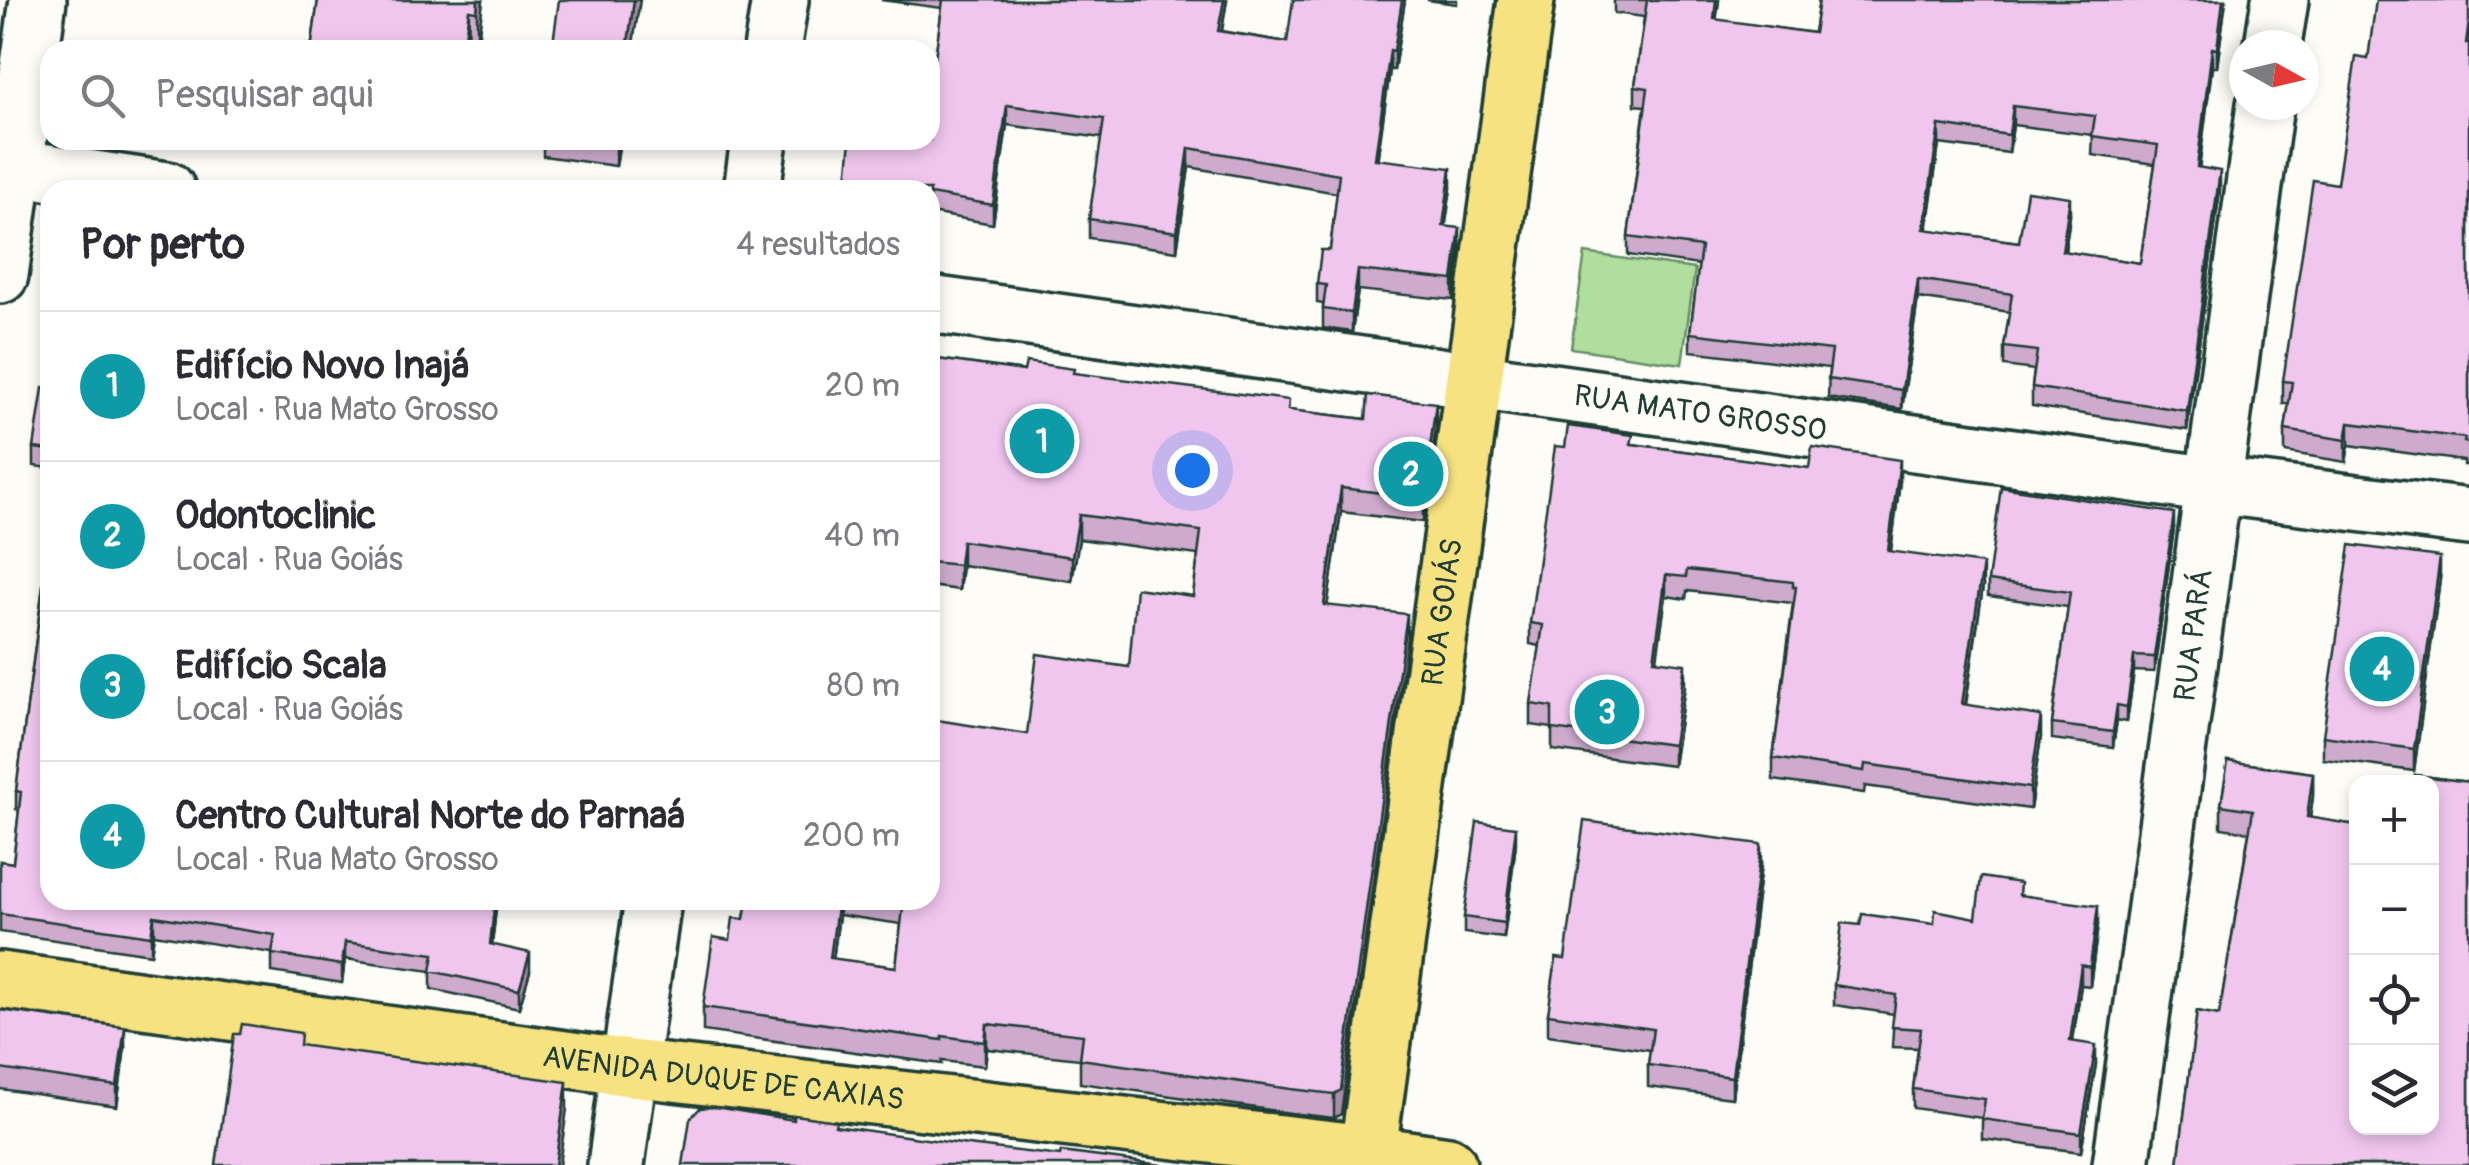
<!DOCTYPE html>
<html lang="pt">
<meta charset="utf-8">
<style>
:root{--surface:#fff;--page:#f2f2f3;--text:#2b2b33;--muted:#7c7c81;--line:#e1e1e2;--accent:#0f766e}
body{margin:0;font-family:Pangolin,sans-serif;background:var(--page);color:var(--text)}
.controls{position:absolute;right:30px;bottom:30px;display:grid;overflow:hidden;border-radius:20px;box-shadow:0 5px 15px #0003}
.controls button{width:90px;height:90px;display:grid;place-items:center;padding:0;border:0;border-bottom:2px solid var(--line);background:var(--surface);color:var(--text);font:50px sans-serif}
.compass{position:absolute;left:2229px;top:30px;width:90px;height:90px;border-radius:50%;background:var(--surface);box-shadow:0 5px 15px #0003;rotate:98deg}
.you{position:absolute;left:1192px;top:470px;width:35px;height:35px;margin:-25px;border:8px solid #fff;border-radius:50%;background:#1a73e8;box-shadow:0 0 0 15px #1a73e833}
.badge{display:grid;place-items:center;width:65px;height:65px;border-radius:50%;background:var(--accent);color:#fff;font-size:32px;font-weight:700}
.pin{position:absolute;translate:-50% -50%;border:5px solid #fff;box-shadow:0 2px 10px #0006}
.list{margin:0;padding:0;list-style:none}
h2{display:flex;justify-content:space-between;align-items:center;height:130px;margin:0;padding:0 40px;font-size:42px}
h2 small{font-size:32px;font-weight:400;color:var(--muted)}
.list li{display:grid;grid-template-columns:65px 1fr auto;gap:30px;align-items:center;box-sizing:border-box;height:150px;padding:0 40px;border-top:2px solid var(--line)}
.list b{display:block;font-size:38px;white-space:nowrap}
.list p{margin:0;font-size:32px;white-space:nowrap;color:var(--muted)}
.list em{font-size:32px;font-style:normal;color:var(--muted)}
.icon{flex:none;width:55px;height:55px;fill:none;stroke:currentColor;stroke-width:2;stroke-linecap:round;stroke-linejoin:round}
.map{position:relative;flex:none;width:2469px;height:1165px;overflow:hidden}
.search{position:absolute;background:var(--surface);box-shadow:0 5px 15px #0003;left:40px;top:40px;width:900px;height:110px;display:flex;align-items:center;gap:25px;box-sizing:border-box;padding:0 35px;border-radius:30px;color:var(--muted);font-size:38px}
.panel{position:absolute;background:var(--surface);box-shadow:0 5px 15px #0003;left:40px;top:180px;width:900px;height:730px;border-radius:30px}
.map>svg:first-child{display:block}
.green{fill:#b0de9d;stroke:#688e68;stroke-width:2.5}
.lines{fill:none;stroke-linecap:round;stroke-linejoin:round}
.minor-casing{stroke:#1f3d34;stroke-width:62}
.major-casing{stroke:#1f3d34;stroke-width:62}
.minor{stroke:#fdfcf7;stroke-width:55}
.major{stroke:#f7e281;stroke-width:55}
.wall{fill:#ceaacd;stroke:#1f3d34;stroke-width:2.5;fill-rule:evenodd}
.shaded-wall{fill:#a88ba7;stroke:#1f3d34;stroke-width:2.5}
.building{fill:#f0c6ee;stroke:#1f3d34;stroke-width:2.5;fill-rule:evenodd}
.labels{text-anchor:middle;stroke-width:8;stroke-linejoin:round;paint-order:stroke}
.street-label{font-size:30px;fill:#1f3d34;stroke:#fdfcf7}
</style>
<div class="map">
<svg width="2469" height="1165" viewBox="0 0 2469 1165">
<rect width="100%" height="100%" fill="#fdfcf7"/>
<filter id="ink" filterUnits="userSpaceOnUse"><feTurbulence type="fractalNoise" baseFrequency=".01" numOctaves="2"/><feDisplacementMap in="SourceGraphic" scale="20" xChannelSelector="R" yChannelSelector="G"/><feConvolveMatrix kernelMatrix="1 2 1 2 8 2 1 2 1" color-interpolation-filters="sRGB"/></filter>
<g filter="url(#ink)">
<!-- green -->
<path class="green" d="M1585,253L1695,269L1682,364L1571,348Z"/>
<g class="lines">
<defs>
<g id="minor">
<path d="M2273,45L2280,0"/>
<path d="M772,50L780,0"/>
<path d="M0,165L167,190"/>
<path d="M752,190L759,140"/>
<path d="M0,275L38,0"/>
<path id="s1" d="M930,304L2212,485L2469,517"/>
<path d="M616,1165L653,900"/>
<path id="s2" d="M2121,1165L2265,105"/>
</g>
<g id="major">
<path id="s3" d="M0,980L630,1068L1367,1153L1448,1165"/>
<path id="s4" d="M1366,1165L1526,0"/>
</g>
</defs>
<!-- minor casing -->
<use href="#minor" class="minor-casing"/>
<!-- major casing -->
<use href="#major" class="major-casing"/>
<!-- minor -->
<use href="#minor" class="minor"/>
<!-- major -->
<use href="#major" class="major"/>
</g>
<!-- wall -->
<path class="wall" d="M315,0H483L477,48L469,47L468,50H311L318,0Z
M881,0H1227L1222,31L1287,42L1405,0L1394,70H1390L1377,159L1451,188L1445,226L1460,248L1453,300L1358,290L1352,332L1323,328V304L1317,303V284L1330,250L1337,193L1189,167L1177,251L1089,238V219L1102,138L1007,125L993,224L930,213L932,80L942,8Z
M1427,0H1457V4Z
M1614,0H1719L1716,20L1814,33L1819,0H2226L2217,67H2212L2199,167L2220,190L2187,430L2032,406V387L2034,370L2004,366V347L2010,312L1918,298L1902,409L1828,398L1829,368L1690,351V333L1699,265L1628,255V237L1645,106L1635,105V86L1644,17L1614,13ZM2013,125L2093,135L2092,155L2155,164L2140,263L2065,252L2070,216L2019,242L1927,230L1939,144L2009,153Z
M2469,0V465H2464V461L2349,445L2346,462L2285,452V430L2289,404H2283V381L2337,184L2368,59Z
M543,140H620L616,166L543,156Z
M930,358L1024,371L1074,373L1289,410L1436,427L1423,522L1341,512L1327,605L1407,638L1341,1114L1334,1118L1291,1113L1080,1083V1059L987,1049L985,1066L942,1061V1064L703,1031V1007L730,940L744,919L747,900H930L1027,734L1129,667L1193,596L1198,555L1079,539L1072,581L962,565L959,590L930,586ZM839,915L901,924L896,967L833,959Z
M50,389V468L34,466V448Z
M1633,444L1900,481L1891,551L1983,586L1966,705L2041,737L2030,809L1865,786L1864,793L1773,780V758L1793,603L1687,591L1686,599L1666,596L1656,661L1685,686L1673,766L1552,750V728L1531,725V704L1540,646L1530,644V623L1565,447Z
M2174,528L2154,672L2134,671L2127,722L2117,720L2113,747L2052,739V724L2068,607L1988,596V581Z
M50,533V900H497L492,945L530,971L519,1008L431,989V971L345,959L342,983L272,972V953L154,934L151,954L0,932V861L13,863L19,810L16,809V791Z
M2440,579L2414,771L2323,759V736Z
M2228,761L2313,773V796L2310,818L2356,825V1128H2432V782H2414L2415,775L2469,782V1165H2178L2197,1011L2219,1015L2249,832L2221,828V805Z
M1516,843L1504,938L1464,933V917Z
M1761,865L1732,1098L1648,1087V1065L1650,1050L1548,1035V1014L1565,959Z
M2020,895L2098,925L2090,986L2081,985L2073,1041L2096,1064L2081,1152L1982,1139V1118L1913,1108V1089L1918,1048L1892,1047L1894,1014L1834,1005V985L1860,925L1934,924L1976,918Z
M575,900H598V903Z
M0,1010L125,1047L117,1106L0,1089Z"/>
<!-- shaded-wall -->
<path class="shaded-wall" d="M478,0H483L477,48V11Z
M634,0H640L632,50H627Z
M1224,0H1227L1218,50V31Z
M1402,0H1405L1394,70V51Z
M1716,0H1719L1714,38V19Z
M2223,0H2226L2217,67V49Z
M469,10L468,50H463Z
M2212,48V67L2197,186V167Z
M1390,50V70L1375,178V159Z
M1007,105V125L993,224V205Z
M2013,106V125L2009,153V135Z
M1939,125V144L1924,248V229Z
M616,140H620L616,166Z
M1189,148V167L1177,251V232Z
M1451,168V188L1443,245V226Z
M2220,171V190L2187,430V411Z
M2070,197V216L2062,270V251Z
M1460,228V248L1453,300V280Z
M1358,270V290L1352,332V313Z
M1918,279V298L1902,409V390Z
M1436,403V427L1423,522V498Z
M2349,423V445L2346,462V440Z
M1900,460V481L1888,572V551Z
M1341,488V512L1324,629V605Z
M2174,513V528L2154,672V657Z
M1079,515V539L1072,581V557Z
M962,541V565L959,590V565Z
M2440,557V579L2414,771V749Z
M1983,564V586L1962,726V704Z
M1666,575V596L1654,681V660Z
M1407,614V638L1341,1114L1334,1118V1094Z
M2134,656V671L2127,722V707Z
M1685,664V686L1673,766V745Z
M2117,705V720L2113,747V732Z
M2041,716V737L2030,809V788Z
M2313,773V796L2307,840V817Z
M1516,827V843L1504,938V923Z
M1761,844V865L1732,1098V1077Z
M495,900H497L490,962V944Z
M838,900H839V915L830,982V958Z
M2098,906V925L2090,986V967Z
M154,916V934L151,954V936Z
M345,942V959L342,983V965Z
M530,953V971L519,1008V990Z
M2081,965V985L2070,1060V1041Z
M987,1024V1049L985,1066V1042Z
M125,1027V1047L117,1106V1086Z
M2096,1045V1064L2081,1152V1133Z
M567,1082V1109L559,1165H555Z"/>
<!-- building -->
<path class="building" d="M318,0H478L477,11L469,10L463,50H311Z
M559,0H634L627,50H552Z
M943,0H1224L1218,31L1287,42L1293,0H1402L1394,51L1390,50L1375,159L1451,168L1443,226L1460,228L1453,280L1358,270L1352,313L1323,309L1326,285L1317,284L1321,250H1330L1339,174L1189,148L1177,232L1089,219L1104,119L1007,105L993,205L930,194V190H846L851,140H930V80H932Z
M1647,0H1716L1714,19L1814,33L1819,0H2223L2217,49L2212,48L2197,167L2220,171L2187,411L2032,387L2037,351L2004,347L2012,294L1918,279L1902,390L1828,379L1832,350L1690,333L1701,247L1628,237L1648,88L1635,86ZM2013,106L2095,116L2092,136L2158,145L2140,263L2062,251L2070,197L2027,191L2019,242L1924,229L1939,125L2009,135Z
M2376,0H2469V21L2466,43H2469V443L2464,442L2465,438L2349,423L2346,440L2285,430L2292,382L2283,381L2313,180L2337,184L2356,57L2368,59Z
M930,358L1024,371L1026,362L1074,369L1073,373L1289,400L1288,410L1366,419L1368,395L1436,403L1423,498L1341,488L1324,605L1407,614L1341,1090L1334,1094L1291,1089L1080,1059L1083,1035L987,1024L985,1042L942,1036V1040L703,1007L713,937L730,940L733,918L744,919L747,900H838L830,958L896,967L904,900H930V719L1027,734L1037,654L1129,667L1136,588L1193,596L1201,531L1079,515L1072,557L962,541L959,565L930,562Z
M43,388L50,389V450L34,448Z
M1568,426L1633,435L1631,444L1809,468L1812,447L1900,460L1888,551L1983,564L1962,704L2041,716L2030,788L1865,764L1864,771L1773,758L1796,587H1793V582L1687,570L1686,577L1666,575L1654,660L1685,664L1673,745L1552,729V707L1531,704L1543,625L1530,623L1555,446L1565,447Z
M2001,487L2174,513L2154,657L2134,656L2127,707L2117,705L2113,732L2052,724L2070,592L1988,581Z
M50,533V900H495L490,944L530,953L519,990L431,971L434,954L345,942L342,965L272,954L275,935L154,916L151,936L0,914V861L13,863L21,792L16,791Z
M2350,545L2440,557L2414,749L2323,736Z
M2228,761L2313,773L2307,817L2356,825V1128H2432V782H2414L2415,775L2469,782V1165H2178L2197,1011L2219,1015L2253,810L2221,805Z
M1584,821L1761,844L1732,1077L1648,1065L1653,1029L1548,1014L1556,958L1565,959Z
M1477,822L1516,827L1504,923L1464,917Z
M1981,877L2020,883L2019,895L2098,906L2090,967L2081,965L2070,1041L2096,1045L2081,1133L1982,1119L1985,1099L1913,1089L1921,1029L1892,1027L1896,995L1834,985L1842,923L1860,925L1862,914L1934,924L1935,910L1976,918Z
M0,1010L125,1027L117,1086L0,1069Z
M242,1024L301,1033L300,1045L306,1046L567,1082L555,1165H216L234,1034H240Z
M715,1107L794,1120V1115L836,1121L835,1126L968,1145L1060,1156L1061,1152L1162,1165H683L690,1119L700,1108Z"/>
</g>
<g class="labels">
<!-- street labels -->
<g class="street-label">
<text dy="10" stroke="none"><textPath href="#s1" startOffset="778">RUA MATO GROSSO</textPath></text>
<text dy="10" stroke="none"><textPath href="#s4" startOffset="558">RUA GOIÁS</textPath></text>
<text dy="10" stroke="none"><textPath href="#s2" startOffset="535">RUA PARÁ</textPath></text>
<text dy="10" stroke="none"><textPath href="#s3" startOffset="730">AVENIDA DUQUE DE CAXIAS</textPath></text>
</g>
</g>
</svg>
<div class="controls">
<button>+</button>
<button>−</button>
<button><svg class="icon" aria-label="locate" viewBox="0 0 24 24"><circle cx="12" cy="12" r="6"/><path d="M12 2v4M12 18v4M2 12h4M18 12h4"/></svg></button>
<button><svg class="icon" aria-label="layers" viewBox="0 0 24 24"><path d="M12 4l9 5-9 5-9-5zM3 14l9 5 9-5"/></svg></button>
</div>
<svg class="compass" viewBox="-18 -18 36 36"><path d="M0-13l5 13h-10z" fill="#e53935"/><path d="M0 13l5-13h-10z" fill="#7c7c81"/></svg>
<div class="you"></div>
<div class="pin badge" style="left:1042px;top:441px;background:#0f9aa8">1</div>
<div class="pin badge" style="left:1411px;top:474px;background:#0f9aa8">2</div>
<div class="pin badge" style="left:1607px;top:712px;background:#0f9aa8">3</div>
<div class="pin badge" style="left:2382px;top:669px;background:#0f9aa8">4</div>
<div class="search"><svg class="icon" aria-label="search" viewBox="0 0 24 24"><circle cx="10" cy="10" r="6"/><path d="M15 15l6 6"/></svg>Pesquisar aqui</div>
<section class="panel">
<h2>Por perto<small>4 resultados</small></h2>
<ul class="list">
<li><span class="badge" style="background:#0f9aa8">1</span><div><b>Edifício Novo Inajá</b><p>Local · Rua Mato Grosso</p></div><em>20 m</em></li>
<li><span class="badge" style="background:#0f9aa8">2</span><div><b>Odontoclinic</b><p>Local · Rua Goiás</p></div><em>40 m</em></li>
<li><span class="badge" style="background:#0f9aa8">3</span><div><b>Edifício Scala</b><p>Local · Rua Goiás</p></div><em>80 m</em></li>
<li><span class="badge" style="background:#0f9aa8">4</span><div><b>Centro Cultural Norte do Parnaá</b><p>Local · Rua Mato Grosso</p></div><em>200 m</em></li>
</ul>
</section>
</div>
